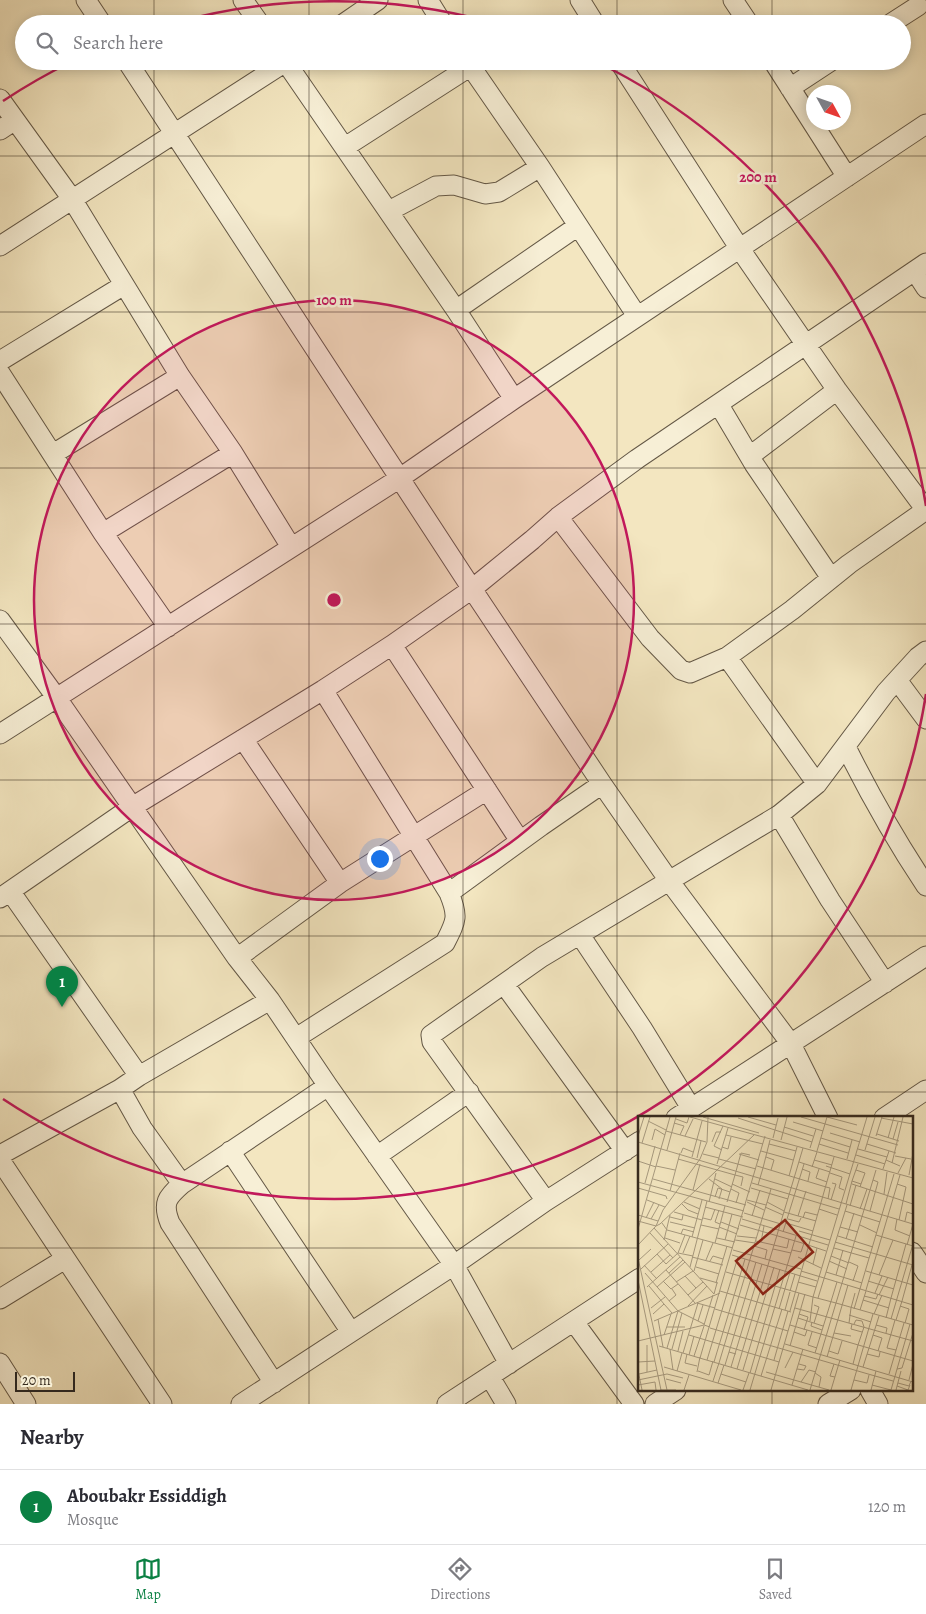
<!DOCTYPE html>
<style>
:root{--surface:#fff;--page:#f2f2f3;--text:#2b2b33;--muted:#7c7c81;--line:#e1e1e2;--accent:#0b8043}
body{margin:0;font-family:Alegreya,serif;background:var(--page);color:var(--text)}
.compass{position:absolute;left:806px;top:85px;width:45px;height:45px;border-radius:50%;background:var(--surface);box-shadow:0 2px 12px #0003;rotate:130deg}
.scale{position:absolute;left:15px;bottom:12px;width:60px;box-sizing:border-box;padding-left:5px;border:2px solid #35291d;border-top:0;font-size:14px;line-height:18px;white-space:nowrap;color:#35291d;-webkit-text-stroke:4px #f7efd6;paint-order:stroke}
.you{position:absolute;left:379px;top:858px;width:18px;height:18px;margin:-12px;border:4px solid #fff;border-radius:50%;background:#1a73e8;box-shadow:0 0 0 8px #1a73e833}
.badge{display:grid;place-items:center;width:32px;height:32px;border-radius:50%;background:var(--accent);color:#fff;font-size:16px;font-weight:700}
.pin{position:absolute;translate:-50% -41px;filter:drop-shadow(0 1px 2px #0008)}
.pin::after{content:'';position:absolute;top:26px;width:18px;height:15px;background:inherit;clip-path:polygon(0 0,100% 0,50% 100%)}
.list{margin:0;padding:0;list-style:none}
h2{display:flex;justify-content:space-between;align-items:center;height:65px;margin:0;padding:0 20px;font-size:21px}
h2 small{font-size:16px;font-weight:400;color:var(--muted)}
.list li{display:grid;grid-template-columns:32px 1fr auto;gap:15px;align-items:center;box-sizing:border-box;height:75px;padding:0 20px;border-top:1px solid var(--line)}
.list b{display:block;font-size:19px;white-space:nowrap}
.list p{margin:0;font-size:16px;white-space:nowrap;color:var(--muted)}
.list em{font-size:16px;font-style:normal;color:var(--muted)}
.icon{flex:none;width:28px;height:28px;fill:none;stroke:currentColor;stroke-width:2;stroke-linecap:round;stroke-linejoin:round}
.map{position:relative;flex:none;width:926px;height:1404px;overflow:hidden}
.search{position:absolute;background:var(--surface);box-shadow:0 2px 12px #0003;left:15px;right:15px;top:15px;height:55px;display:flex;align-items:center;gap:12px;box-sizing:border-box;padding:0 18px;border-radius:28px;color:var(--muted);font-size:19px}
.sheet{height:140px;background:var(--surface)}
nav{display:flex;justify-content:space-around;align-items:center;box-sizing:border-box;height:70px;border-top:1px solid var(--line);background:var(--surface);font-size:14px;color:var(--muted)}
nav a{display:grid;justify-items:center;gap:2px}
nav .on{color:var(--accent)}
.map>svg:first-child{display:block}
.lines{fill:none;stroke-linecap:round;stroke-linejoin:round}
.minor-casing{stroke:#645846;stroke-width:21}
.minor{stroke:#f7efd6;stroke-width:19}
.grid{fill:none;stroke:#35291d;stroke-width:1;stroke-opacity:0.55}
.ring{fill:none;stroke:#c2185b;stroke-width:2.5}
.inset-road{fill:none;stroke:#a79a7f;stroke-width:1}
.view{fill:#8f2418;fill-opacity:0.15;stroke:#8f2418;stroke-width:2.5}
.inset-edge{fill:none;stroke:#35291d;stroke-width:2.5}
.centre{fill:#c2185b;stroke:#f7efd6;stroke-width:2.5}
.ring-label{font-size:15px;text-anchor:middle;font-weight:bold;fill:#c2185b;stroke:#f7efd6;stroke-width:5;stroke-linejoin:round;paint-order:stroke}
</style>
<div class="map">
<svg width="926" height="1404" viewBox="0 0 926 1404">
<rect width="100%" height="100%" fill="#f3e6c0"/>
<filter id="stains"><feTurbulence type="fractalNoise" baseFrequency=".004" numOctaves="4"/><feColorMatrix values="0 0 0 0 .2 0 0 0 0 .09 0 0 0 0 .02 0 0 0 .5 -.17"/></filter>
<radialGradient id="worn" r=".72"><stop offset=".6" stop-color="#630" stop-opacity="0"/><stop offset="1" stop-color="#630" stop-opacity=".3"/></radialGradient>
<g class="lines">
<defs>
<path id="minor" d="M86,0L102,24
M243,0L260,24
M428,0L443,24
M580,0L595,24
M733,0L749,24
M343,24L378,0
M890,24L918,6
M127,61L472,589L602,784L670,882L791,1044L828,1118
M285,61L456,310L514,399
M467,61L540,167L637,316
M619,61L740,249L837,390L926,510
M773,61L847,177
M790,88L831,61
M0,99L72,199L180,376L233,453L291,547
M0,130L15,120
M345,147L471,66
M389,211L436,186L454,185L485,194L499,192L540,167
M0,246L287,61
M915,271L926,288
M456,310L578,226
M0,361L124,285
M0,373L103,533L168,627
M719,405L754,464L831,578
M53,454L180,376
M750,456L837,390
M558,517L650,638L681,670L690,673L727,657L792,610L849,564L926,510
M103,533L233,453
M0,620L56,697L237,958L270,1000L328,1086L454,1265L509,1364
M392,645L520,841
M727,657L817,784
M897,680L926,719
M323,690L449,893
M0,734L400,478L514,399L926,124
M243,739L340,883
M846,747C870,795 896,841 926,886
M779,815L830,900L885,983
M10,891L139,1076
M0,898L132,807L323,690L392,645L472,589L532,540L558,517L637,459L926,263
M580,935L642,1028L691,1108
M237,958L340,883L487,790
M504,984L625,1151
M296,1038L445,943C456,921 459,917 449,893L541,826L602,784
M676,1118L926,956
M884,1118L926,1090
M230,1151L351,1332
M0,1155L120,1089
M377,1156L469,1092
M0,1160L162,1404
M182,1184L142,1128L120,1089L139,1076L270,1000
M546,1201L432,1042L431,1035L542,957L779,815L817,784L886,692L918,657L926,651
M912,1252L926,1273
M0,1299L65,1259
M574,1322L634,1404
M0,1363L26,1404
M490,1377L506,1404
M274,1383L170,1223C162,1203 167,1197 182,1184L328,1086
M870,1390L878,1404
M241,1404L454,1265L546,1201L640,1141
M447,1404L640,1278
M655,1404L676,1390
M828,1404L851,1390"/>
</defs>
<!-- minor casing -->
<use href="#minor" class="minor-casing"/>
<!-- minor -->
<use href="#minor" class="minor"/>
</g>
<!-- grid -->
<path class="grid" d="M154,0V24M309,0V24M463,0V24M617,0V24M772,0V24M154,61V1404M309,61V1404M463,61V1404M617,61V1404M772,61V1118M0,156H926M0,312H926M0,468H926M0,624H926M0,780H926M0,936H926M0,1092H926M0,1248H640M912,1248H926M772,1390V1404"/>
<!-- distance rings -->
<circle cx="334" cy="600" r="300" fill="#c2185b" fill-opacity=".12"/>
<g class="ring">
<circle cx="334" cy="600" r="300"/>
<path d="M926 694A599 599 0 0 1 3 1099M3 101A599 599 0 0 1 71 62M174 23A599 599 0 0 1 494 23M597 62A599 599 0 0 1 926 506"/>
</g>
<!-- overview -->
<g transform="translate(638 1116)">
<rect width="275" height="275" fill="#f3e6c0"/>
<path class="inset-road" d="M52,1L275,62M65,1L121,17M110,1L138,9M163,1L260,29M189,1L219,9M100,2L174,26M243,2L275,8M38,3L49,7L51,1M10,5L28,14M155,6L185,15M36,7L46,10L42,19M146,11L175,20M28,15L68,26M192,17L222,26M239,18L261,25M88,19L125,28M0,20L6,1M47,20L55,3M238,20L244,1M135,22L140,2M183,22L212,31M250,22L256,1M255,23L260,6M14,24L17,13L27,19M143,24L149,1M0,26L275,108M74,26L78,16H83M4,27L12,1M131,28L158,35M181,28L210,37M229,28L258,37M84,31L90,33L93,21M172,32L178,13M220,33L249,41M29,34L38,1M84,34L76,30L85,10M227,34L237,1M123,35L155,44M179,35L189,1M43,37L45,32L55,36M65,38L81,42M101,38L121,44M218,39L247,48M257,40L273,43M54,41L64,5M128,41L136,44L133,54M59,42L63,25M40,43L97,59L103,37L112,39M81,43L118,53M209,43L214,24M176,44L194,49M248,44L262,50M0,45L18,51M161,46L192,56M254,47L265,1M79,48L90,12M12,49L17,30M18,50L37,54M119,50L188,71M188,50L212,58M174,51L179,36M125,52L132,24M164,53L172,56L170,65M181,53L178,62L189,66M245,53L251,35M218,54L227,57L223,68M238,54L198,187L275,209M192,57L204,61L201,72L206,74M260,57L268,42M271,59L275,37M151,60L159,31M15,63L108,89M71,63L84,73L81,83M77,63L94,71M214,65L220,48M0,66L106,95M7,67L12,49M114,67L201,93M94,68L112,76M214,68L275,88M259,68L268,71L261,104M120,69L125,52M188,71L192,72L190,83M0,72L28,80L29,83M113,72L150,83M93,73L101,77L98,87M55,74L62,48M32,75L42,37M246,78L249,56M77,81L80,72L92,76M9,84L27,91M109,84L128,89M193,84L198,68L194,67M46,86L62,93M71,86L78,57M89,86L97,59L105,61L103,70M109,86L126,94M129,86L146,95M44,88L50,94L60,98M208,88L214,65L223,68L222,71M212,90L218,69M67,91L105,101M127,91L145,99M181,93L199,99M222,93L229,73M81,94L77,106L82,108M207,95L242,106M232,95L240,66L235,64M36,96L64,104M146,96L178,105M106,97L143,108M0,99L20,105M114,100L122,74M160,100L168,75M32,101L44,104L45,99M8,102L16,86M65,102L73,104L77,93M165,102L167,96L179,99M13,103L21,89M104,103L190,129M150,103L161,106L163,102M259,103L257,114L272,120M0,105L18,110L22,108L116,19M267,105L269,96L275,98M32,106L57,112M83,106L101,113M24,107L29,114L95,132M148,107L175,115M63,109L81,113M102,109L171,129M222,109L239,117M81,111L99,118M202,111L220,116M16,112L76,178L79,167M0,113L32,1M161,115L192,124M145,116L166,48M12,117L35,142M43,118L45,113L56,116M238,119L275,130M99,120L118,122M200,120L235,131M54,121L64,84M27,122L42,127M79,122L97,126M208,123L216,97M26,124L32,99M87,124L94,98M97,124L117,127M118,125L149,132L151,123M123,126L126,110M197,126L275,149M77,127L87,90M0,129L18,110L25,94L62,43L69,26L70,1M170,129L188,135M269,129L275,108M116,130L129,134L127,143M196,132L231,142M135,133L153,137M95,134L163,153M154,134L163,136L166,127M40,137L47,119M45,137L52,120M19,138L28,148L40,137L55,140M94,139L179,165M193,140L211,147M54,141L85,149M160,141L183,152M0,142L29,274M1,144L13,133M68,144L75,127M72,145L75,140L85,143M191,145L209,153M211,146L220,150L215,165M175,148L179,132M6,149L19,163M52,151L69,85M58,151L81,158M3,153L30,128M28,154L57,187M56,155L65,124M163,155L275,189M228,155L275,169M13,156L32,139M88,156L175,181L172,205M188,156L224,167M7,157L40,195L66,208M31,157L45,144M198,159L205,134M241,159L255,124M47,160L58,172M62,162L80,167M0,164L23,274M25,165L33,173L40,168M230,165L256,173M38,166L55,155M160,166L178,171M78,167L89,130M11,170L26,188M9,171L42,141M19,171L47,146M228,174L262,59M82,175L153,196M152,175L157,158M237,177L244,160M50,179L65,166M241,179L250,161M226,180L238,183L240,178M180,182L209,89M253,182L268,128M225,184L251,192M31,185L38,179L34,173M264,185L274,149M59,187L77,192M176,189L181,191L176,207M50,190L69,170M262,190L271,193L267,207M13,192L27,181M157,192L275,225M213,192L217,177M77,193L150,215M141,193L152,156M216,193L256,58M147,194L152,176M222,194L228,175M152,195L196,41M15,198L26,188L34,197M161,198L170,201L166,214M236,198L244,179M211,199L233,206M160,202L185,210M248,202L253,182M20,203L25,231M253,203L275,128M257,204L249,232L258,234M258,204L264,185M16,205L82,177M60,205L65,189M174,206L173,210L184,214M211,207L213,192M214,208L213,213L224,216M216,208L218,204L224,205L226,211M66,209L75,179M152,209L275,245M238,209L249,212L248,217M29,211H47M72,212L237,260M156,216L167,220L169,214M174,216L170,229L179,232M196,217L213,220M26,219L33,198M51,219L141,246M235,219L244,222L240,235M0,225L66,209L72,211M147,228L275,266M220,229L226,211M21,230L170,274M152,230L167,178M29,232L40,195M231,232L241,200M32,233L35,254M34,233L44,197M40,235L45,215M191,235L200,238L204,225M91,236L118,146M45,237L60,187M177,237L199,166M49,238L47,247L59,250M229,238L241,241L242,236M51,239L56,220M56,240L66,210M189,241L210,169M62,242L127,20M69,244L100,141M136,244L150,195M0,246L17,245M76,246L107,143M81,247L133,73M196,248L192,260L197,261M215,248L220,229M87,249L91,236L98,238M26,251L103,274M93,251L124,148M225,251L231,232M147,252L155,236M99,253L165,32M159,253L166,254L168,250L161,248M259,253L264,252L275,217M0,254L4,274M105,254L136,151M39,255L44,237M60,255L71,259L75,245M9,256V229M59,256L62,241M128,256L191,274M112,257L142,153M177,257L183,261L181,271M1,258L19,254M83,258L108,266M251,258L266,207M123,260L144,193M237,260L255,265M28,263L43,267M0,264L29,258L45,262M216,264L229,267L231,259M271,264L275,248M75,265L81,247M163,266L171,254L178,256M80,267L86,249M260,267L271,270L273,265M0,269L17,266L18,274M154,269L165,233M234,269L253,274M259,270L270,274L272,269M22,274H38M46,274L51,259M105,274L111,257M112,274L158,120M133,274L161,177M172,274L198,187L175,181L229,1M193,274L202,244M213,274L235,198M233,274L238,255M253,274L272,208M258,274L263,255"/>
<path class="view" d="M147,104L175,136L125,178L98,145Z"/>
<rect width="275" height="275" class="inset-edge"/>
</g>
<circle cx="334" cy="600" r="8" class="centre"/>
<g class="ring-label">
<text x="758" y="182">200 m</text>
<text x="334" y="305">100 m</text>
</g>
<rect width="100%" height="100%" filter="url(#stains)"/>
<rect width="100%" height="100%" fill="url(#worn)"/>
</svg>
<svg class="compass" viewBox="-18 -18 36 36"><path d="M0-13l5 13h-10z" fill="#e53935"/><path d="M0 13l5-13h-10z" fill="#7c7c81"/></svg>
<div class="scale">20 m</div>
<div class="you"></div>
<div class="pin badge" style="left:62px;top:1007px">1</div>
<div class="search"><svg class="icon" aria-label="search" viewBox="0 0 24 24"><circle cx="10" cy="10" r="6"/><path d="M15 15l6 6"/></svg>Search here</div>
</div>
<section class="sheet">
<h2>Nearby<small></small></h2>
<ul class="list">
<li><span class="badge">1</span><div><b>Aboubakr Essiddigh</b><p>Mosque</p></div><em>120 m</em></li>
</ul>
</section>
<nav>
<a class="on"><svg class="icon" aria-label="map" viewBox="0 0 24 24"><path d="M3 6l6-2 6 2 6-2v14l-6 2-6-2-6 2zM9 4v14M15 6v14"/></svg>Map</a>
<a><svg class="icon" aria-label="directions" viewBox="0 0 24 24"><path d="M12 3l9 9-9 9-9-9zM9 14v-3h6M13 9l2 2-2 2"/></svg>Directions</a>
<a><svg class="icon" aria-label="saved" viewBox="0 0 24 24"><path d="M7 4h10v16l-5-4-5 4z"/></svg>Saved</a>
</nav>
